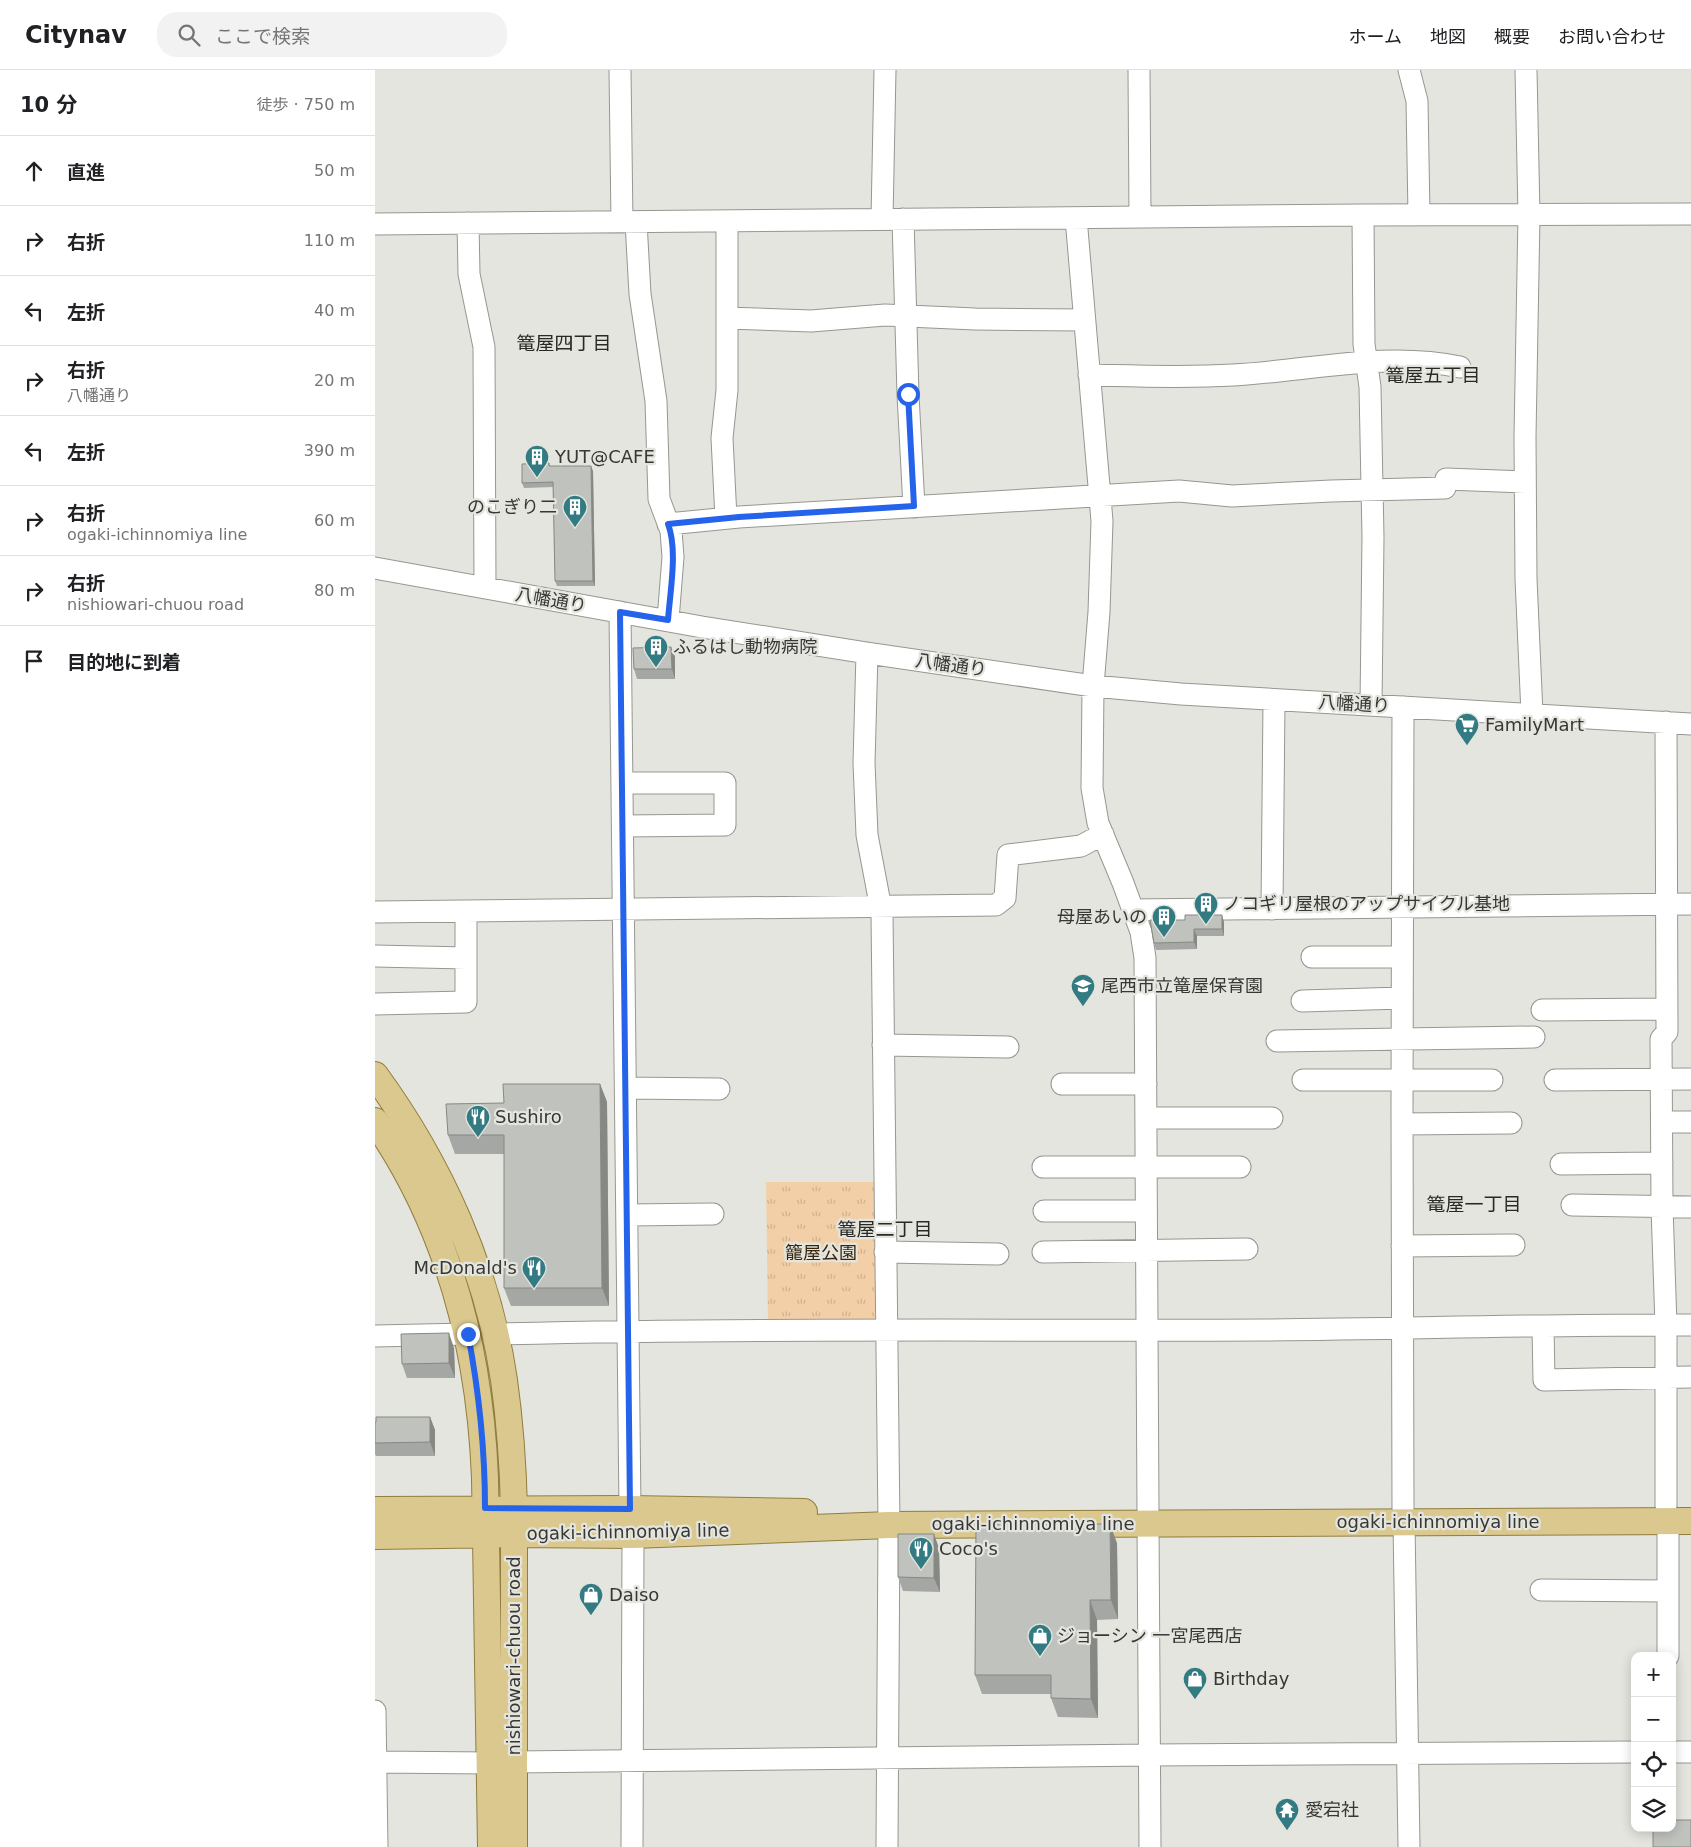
<!DOCTYPE html>
<html lang="ja">
<meta charset="utf-8">
<style>
:root{--surface:#fff;--page:#f2f2f2;--text:#202124;--muted:#757577;--line:#e0e0e0}
body{margin:0;font-family:"DejaVu Sans","Noto Sans JP",sans-serif;background:var(--page);color:var(--text)}
.controls{position:absolute;right:15px;bottom:15px;display:grid;overflow:hidden;border-radius:10px;box-shadow:0 2px 12px #0003}
.controls button{width:45px;height:45px;display:grid;place-items:center;padding:0;border:0;border-bottom:1px solid var(--line);background:var(--surface);color:var(--text);font:25px sans-serif}
.stop{position:absolute;width:15px;height:15px;margin:-11px;border:4px solid #2563eb;border-radius:50%;background:#fff}
.stop.end{background:#2563eb;border-color:#fff;box-shadow:0 1px 5px #0008}
.list{margin:0;padding:0;list-style:none}
h2{display:flex;justify-content:space-between;align-items:center;height:65px;margin:0;padding:0 20px;font-size:21px}
h2 small{font-size:16px;font-weight:400;color:var(--muted)}
.list li{display:grid;grid-template-columns:32px 1fr auto;gap:15px;align-items:center;box-sizing:border-box;height:70px;padding:0 20px;border-top:1px solid var(--line)}
.list b{display:block;font-size:19px;white-space:nowrap}
.list p{margin:0;font-size:16px;white-space:nowrap;color:var(--muted)}
.list em{font-size:16px;font-style:normal;color:var(--muted)}
.icon{flex:none;width:28px;height:28px;fill:none;stroke:currentColor;stroke-width:2;stroke-linecap:round;stroke-linejoin:round}
.map{position:relative;flex:none;width:1316px;height:1777px;overflow:hidden}
header{display:flex;align-items:center;gap:30px;box-sizing:border-box;height:70px;padding:0 25px;background:var(--surface);border-bottom:1px solid var(--line)}
header strong{font-size:24px}
nav{display:flex;gap:28px;margin-inline-start:auto;font-size:18px}
.search{width:350px;height:45px;background:var(--page);display:flex;align-items:center;gap:12px;box-sizing:border-box;padding:0 18px;border-radius:20px;color:var(--muted);font-size:19px}
main{display:flex}
aside{flex:1;background:var(--surface)}
.map>svg:first-child{display:block}
.grass{fill:url(#grass-tufts)}
.lines{fill:none;stroke-linecap:round;stroke-linejoin:round}
.minor-casing{stroke:#969791;stroke-width:23}
.major-casing{stroke:#917d3e;stroke-width:28}
.minor{stroke:#fff;stroke-width:21}
.major{stroke:#dac88e;stroke-width:26}
.wall{fill:#a4a7a3}
.shaded-wall{fill:#868884}
.building{fill:#bfc2bd;stroke:#868884}
.route{stroke:#2563eb;stroke-width:6}
.labels{text-anchor:middle;stroke-width:4.5;stroke-linejoin:round;paint-order:stroke}
.poi-label{font-size:18px;fill:#373735;stroke:#e4e5de;text-anchor:start}
.street-label{font-size:18px;fill:#373735;stroke:#e4e5de}
.park-label{font-size:18px;fill:#38250c;stroke:#e4e5de}
.neighbourhood-label{font-size:19px;fill:#2a2a25;stroke:#e4e5de}
</style>
<header>
<strong>Citynav</strong>
<div class="search"><svg class="icon" aria-label="search" viewBox="0 0 24 24"><circle cx="10" cy="10" r="6"/><path d="M15 15l6 6"/></svg>ここで検索</div>
<nav><a>ホーム</a><a>地図</a><a>概要</a><a>お問い合わせ</a></nav>
</header>
<main>
<aside>
<h2>10 分<small>徒歩 · 750 m</small></h2>
<ul class="list">
<li><svg class="icon" aria-label="ahead" viewBox="0 0 24 24"><path d="M12 20V5M6 11l6-6 6 6"/></svg><div><b>直進</b></div><em>50 m</em></li>
<li><svg class="icon" aria-label="right" viewBox="0 0 24 24"><path d="M7 20v-9h11M14 6l5 5-5 5"/></svg><div><b>右折</b></div><em>110 m</em></li>
<li><svg class="icon" aria-label="left" viewBox="0 0 24 24"><path d="M17 20v-9H6M10 6l-5 5 5 5"/></svg><div><b>左折</b></div><em>40 m</em></li>
<li><svg class="icon" aria-label="right" viewBox="0 0 24 24"><path d="M7 20v-9h11M14 6l5 5-5 5"/></svg><div><b>右折</b><p>八幡通り</p></div><em>20 m</em></li>
<li><svg class="icon" aria-label="left" viewBox="0 0 24 24"><path d="M17 20v-9H6M10 6l-5 5 5 5"/></svg><div><b>左折</b></div><em>390 m</em></li>
<li><svg class="icon" aria-label="right" viewBox="0 0 24 24"><path d="M7 20v-9h11M14 6l5 5-5 5"/></svg><div><b>右折</b><p>ogaki-ichinnomiya line</p></div><em>60 m</em></li>
<li><svg class="icon" aria-label="right" viewBox="0 0 24 24"><path d="M7 20v-9h11M14 6l5 5-5 5"/></svg><div><b>右折</b><p>nishiowari-chuou road</p></div><em>80 m</em></li>
<li><svg class="icon" aria-label="arrive" viewBox="0 0 24 24"><path d="M6 21V4h12l-3 4 3 4H6"/></svg><div><b>目的地に到着</b></div></li>
</ul>
</aside>
<div class="map">
<svg width="1316" height="1777" viewBox="0 0 1316 1777">
<defs>
<pattern id="grass-tufts" width="24" height="20" patternUnits="userSpaceOnUse" patternTransform="scale(1.25)"><rect width="24" height="20" fill="#f2cfa6"/><path d="M3 7l-1-3M5 7V3M7 7l1-3M15 17l-1-3M17 17v-4M19 17l1-3" fill="none" stroke="#d0b290"/></pattern>
</defs>
<rect width="100%" height="100%" fill="#e4e5de"/>
<!-- grass -->
<path class="grass" d="M391,1112H500V1255L393,1254Z"/>
<g class="lines">
<defs>
<path id="minor" d="M245,0L247,152
M764,0L765,147
M1034,0L1042,31L1044,145
M1151,0L1154,145L1150,367L1151,509L1157,644
M988,145L989,274L995,317L998,467L996,635
M701,148L727,451L724,542L718,616L717,718L723,753L748,813L766,862L770,888L773,1441
M507,149L510,0
M528,149L533,325L539,437
M261,152L265,224L281,331L284,429L296,461L298,487L293,550
M93,153L94,204L109,277L110,518
M0,154L988,145L1316,144
M352,248L436,251L510,245L600,249L709,250
M714,305C762,306 810,308 858,305C934,301 1009,281 1085,297
M351,448L347,368L352,320V151
M293,454L364,447L804,421L857,426L956,421L1070,418L1071,409L1150,412
M0,498L327,557L492,583L718,616L806,624L1316,654
M245,542L255,1439
M492,583L489,693L492,765L507,844L514,1455L512,1777
M1291,652L1292,962L1286,969L1287,1137L1291,1255V1436
M248,713H350V755L248,756
M897,839L899,630
M758,840L1316,834
M0,842L621,835L630,828L633,785L706,776L728,764
M0,886L91,888
M937,887H1027
M927,931L1027,928
M0,934L91,932V841
M1167,940L1292,939
M902,971L1159,967
M508,975L633,977
M928,1010H1117
M1180,1010L1316,1009
M687,1014H771
M251,1018L344,1019
M771,1048H897
M1287,1052H1316
M1027,1054L1136,1053
M1186,1094L1287,1093
M668,1097H865
M1197,1135L1316,1137
M669,1141H771
M253,1145L338,1144
M1027,1176L1139,1175
M510,1182L623,1184
M668,1182L872,1179
M1168,1256L1169,1310L1316,1307
M120,1264C376,1258 633,1261 889,1260C1031,1259 1174,1254 1316,1255
M0,1266L93,1264
M1028,1439L1027,1038L1028,637
M1029,1452L1034,1777
M773,1453L775,1777
M1166,1520L1292,1521
M1293,1586V1451
M0,1641L2,1777
M1297,1682H1316
M0,1692L115,1693
M139,1692L774,1685L1260,1682
M257,1777L258,1465"/>
<path id="major" d="M0,1005C65,1094 113,1200 129,1310C135,1353 138,1395 139,1439V1777
M0,1051C73,1156 105,1281 110,1408L116,1777
M0,1440L255,1439L429,1442
M0,1466L139,1464L258,1465L514,1455L1316,1451"/>
</defs>
<!-- minor casing -->
<use href="#minor" class="minor-casing"/>
<!-- major casing -->
<use href="#major" class="major-casing"/>
<!-- minor -->
<use href="#minor" class="minor"/>
<!-- major -->
<use href="#major" class="major"/>
</g>
<!-- wall -->
<path class="wall" d="M174,393L175,396L218,401L220,516H182L180,511L178,417L149,418L147,413Z
M296,577L300,587V609H262L259,599Z
M810,850L849,852V866H822V879L781,880L779,873Z
M225,1014L232,1032L234,1236H136L129,1218V1084H80L73,1065Z
M79,1278L80,1308H32L27,1294Z
M55,1347L60,1360V1386H1L0,1384V1373Z
M742,1473L743,1549L722,1550L723,1648L683,1647L676,1628V1624H607L600,1605Z
M564,1478L565,1522L528,1521L523,1507Z"/>
<!-- shaded-wall -->
<path class="shaded-wall" d="M216,396L218,401L220,516L218,511Z
M296,577L300,587V609L297,599Z
M847,845L849,852V866L847,859Z
M819,859L822,866V879L819,872Z
M225,1014L232,1032L234,1236L227,1218Z
M74,1263L79,1278L80,1308L74,1293Z
M55,1347L60,1360V1386L55,1372Z
M735,1454L742,1473L743,1549L736,1530Z
M559,1464L564,1478L565,1522L559,1508Z
M715,1530L722,1550L723,1648L716,1629Z"/>
<!-- building -->
<path class="building" d="M174,393V396H216L218,511H180L178,412L147,413V394Z
M296,577L297,599H259L258,578Z
M810,845H847V859H819V872L779,873L775,850H810Z
M128,1014H225L227,1218H129V1065H73L71,1034L129,1033Z
M74,1263V1293L27,1294L26,1264Z
M1,1347H55V1372L0,1373V1352H1Z
M601,1454H735L736,1530H715L716,1629L676,1628V1605H600Z
M523,1464H559V1508L523,1507Z
M1297,1750H1316V1777H1278V1758H1297Z"/>
<g class="lines">
<!-- route -->
<path class="route" d="M93,1264C104,1322 110,1379 110,1438L255,1439L245,542L293,550C295,522 303,480 293,454L364,447L539,436L533,324"/>
</g>
<!-- icons -->
<defs>
<symbol id="building-pin" viewBox="-11 -11 22 30"><path d="M0 17L-7.5 6A9.5 9.5 0 1 1 7.5 6Z" fill="#337b83" stroke="#e4e5de"/><path d="M-4-6H4V6H1V3H-1V6H-4ZM-2.5-4.3h1.7v1.8h-1.7ZM.8-4.3h1.7v1.8H.8ZM-2.5-1h1.7V.8h-1.7ZM.8-1h1.7V.8H.8Z" fill="#fff"/></symbol>
<symbol id="supermarket-pin" viewBox="-11 -11 22 30"><path d="M0 17L-7.5 6A9.5 9.5 0 1 1 7.5 6Z" fill="#337b83" stroke="#e4e5de"/><path d="M-6-5.5h2.5l.6 2H6L4.5 2H-2.5L-4.4-4H-6ZM-1.5 3.2a1.3 1.3 0 1 0 .1 0ZM3 3.2a1.3 1.3 0 1 0 .1 0Z" fill="#fff"/></symbol>
<symbol id="school-pin" viewBox="-11 -11 22 30"><path d="M0 17L-7.5 6A9.5 9.5 0 1 1 7.5 6Z" fill="#337b83" stroke="#e4e5de"/><path d="M0-5L7-2L0 1L-7-2ZM-4 1L0 2.5L4 1V4Q0 6-4 4Z" fill="#fff"/></symbol>
<symbol id="restaurant-pin" viewBox="-11 -11 22 30"><path d="M0 17L-7.5 6A9.5 9.5 0 1 1 7.5 6Z" fill="#337b83" stroke="#e4e5de"/><path d="M-5-6h1v4h1v-4h1v4h1v-4h1v5L-1.5 .5V6h-2V.5L-5-1ZM5-6V6H3V1.5H1.5Q1.5-4 5-6Z" fill="#fff"/></symbol>
<symbol id="shop-pin" viewBox="-11 -11 22 30"><path d="M0 17L-7.5 6A9.5 9.5 0 1 1 7.5 6Z" fill="#337b83" stroke="#e4e5de"/><path d="M-5-2.5h2.3a2.7 3.5 0 0 1 5.4 0H5L5.5 6h-11ZM-1.5-2.5h3a1.5 2.3 0 0 0-3 0Z" fill="#fff"/></symbol>
<symbol id="temple-pin" viewBox="-11 -11 22 30"><path d="M0 17L-7.5 6A9.5 9.5 0 1 1 7.5 6Z" fill="#337b83" stroke="#e4e5de"/><path d="M0-6L5-2H3V0L6.5 2.5H4V6H1.5V3h-3V6H-4V2.5H-6.5L-3 0V-2H-5Z" fill="#fff"/></symbol>
</defs>
<g fill-rule="evenodd">
<use href="#building-pin" x="148" y="373" width="28" height="38"/>
<use href="#building-pin" x="186" y="423" width="28" height="38"/>
<use href="#building-pin" x="267" y="563" width="28" height="38"/>
<use href="#supermarket-pin" x="1078" y="641" width="28" height="38"/>
<use href="#building-pin" x="817" y="820" width="28" height="38"/>
<use href="#building-pin" x="775" y="833" width="28" height="38"/>
<use href="#school-pin" x="694" y="902" width="28" height="38"/>
<use href="#restaurant-pin" x="89" y="1033" width="28" height="38"/>
<use href="#restaurant-pin" x="145" y="1184" width="28" height="38"/>
<use href="#restaurant-pin" x="532" y="1465" width="28" height="38"/>
<use href="#shop-pin" x="202" y="1511" width="28" height="38"/>
<use href="#shop-pin" x="651" y="1552" width="28" height="38"/>
<use href="#shop-pin" x="806" y="1595" width="28" height="38"/>
<use href="#temple-pin" x="898" y="1726" width="28" height="38"/>
</g>
<g class="labels">
<!-- poi labels -->
<g class="poi-label">
<text x="180" y="393">YUT@CAFE</text>
<text x="182" y="443" text-anchor="end">のこぎり二</text>
<text x="298" y="583">ふるはし動物病院</text>
<text x="1110" y="661">FamilyMart</text>
<text x="848" y="840">ノコギリ屋根のアップサイクル基地</text>
<text x="772" y="853" text-anchor="end">母屋あいの</text>
<text x="726" y="922">尾西市立篭屋保育園</text>
<text x="120" y="1053">Sushiro</text>
<text x="142" y="1204" text-anchor="end">McDonald's</text>
<text x="564" y="1485">Coco's</text>
<text x="234" y="1531">Daiso</text>
<text x="682" y="1572">ジョーシン 一宮尾西店</text>
<text x="838" y="1615">Birthday</text>
<text x="930" y="1746">愛宕社</text>
</g>
<!-- street labels -->
<g class="street-label">
<text transform="translate(176 530) rotate(10)" y="6">八幡通り</text>
<text transform="translate(576 595) rotate(8)" y="6">八幡通り</text>
<text transform="translate(979 634) rotate(3)" y="6">八幡通り</text>
<text x="1063" y="1458">ogaki-ichinnomiya line</text>
<text x="658" y="1460">ogaki-ichinnomiya line</text>
<text transform="translate(253 1462) rotate(-1)" y="6">ogaki-ichinnomiya line</text>
<text transform="translate(139 1586) rotate(-90)" y="6">nishiowari-chuou road</text>
</g>
<!-- park labels -->
<g class="park-label">
<text x="446" y="1189">籠屋公園</text>
</g>
<!-- neighbourhood labels -->
<g class="neighbourhood-label">
<text x="189" y="280">篭屋四丁目</text>
<text x="1058" y="312">篭屋五丁目</text>
<text x="1099" y="1141">篭屋一丁目</text>
<text x="510" y="1166">篭屋二丁目</text>
</g>
</g>
</svg>
<div class="controls">
<button>+</button>
<button>−</button>
<button><svg class="icon" aria-label="locate" viewBox="0 0 24 24"><circle cx="12" cy="12" r="6"/><path d="M12 2v4M12 18v4M2 12h4M18 12h4"/></svg></button>
<button><svg class="icon" aria-label="layers" viewBox="0 0 24 24"><path d="M12 4l9 5-9 5-9-5zM3 14l9 5 9-5"/></svg></button>
</div>
<div class="stop" style="left:533px;top:324px"></div>
<div class="stop end" style="left:93px;top:1264px"></div>
</div>
</main>
